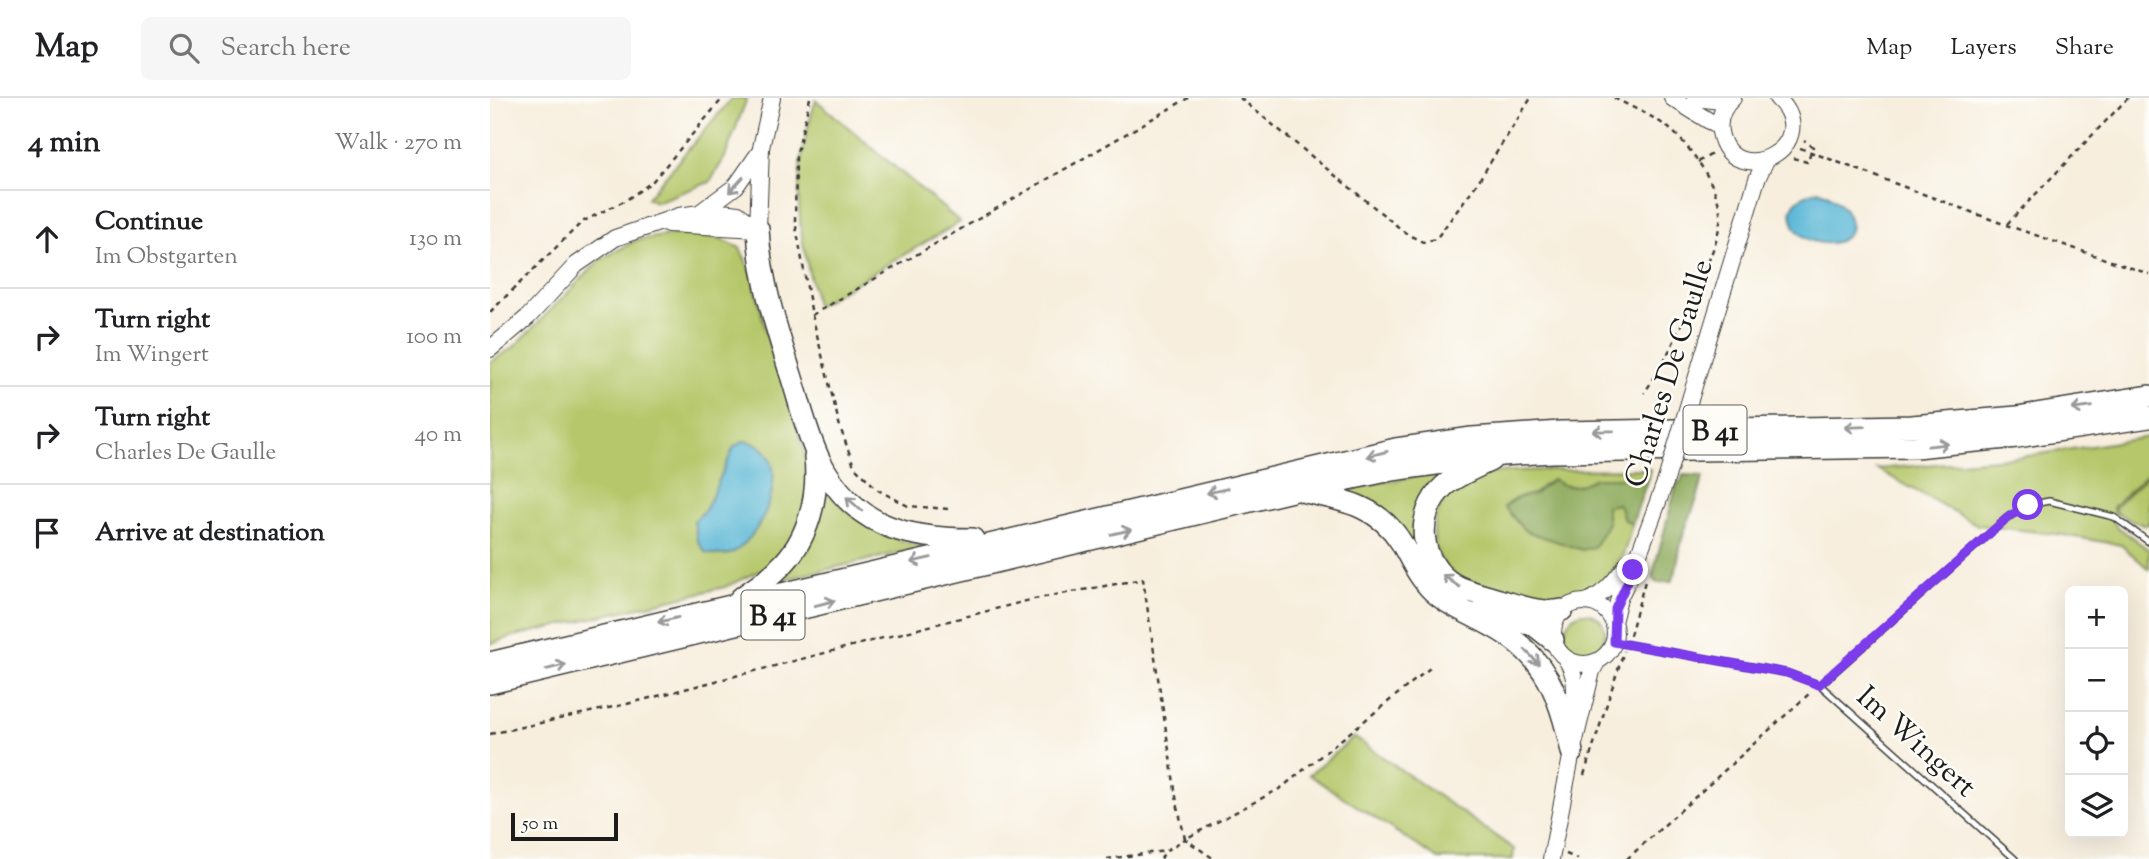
<!DOCTYPE html>
<meta charset="utf-8">
<style>
:root{--surface:#fff;--page:#f6f6f6;--text:#202124;--muted:#757577;--line:#e0e0e0}
body{margin:0;font-family:"Sorts Mill Goudy",serif;background:var(--page);color:var(--text)}
.controls{position:absolute;right:21px;bottom:21px;display:grid;overflow:hidden;border-radius:10px;box-shadow:0 7px 28px #0002}
.controls button{width:63px;height:63px;display:grid;place-items:center;padding:0;border:0;border-bottom:2px solid var(--line);background:var(--surface);color:var(--text);font:35px sans-serif}
.scale{position:absolute;left:21px;bottom:18px;width:107px;box-sizing:border-box;padding-left:7px;border:4px solid #1c1c1c;border-top:0;font-size:19px;line-height:24px;white-space:nowrap;color:#1c1c1c;-webkit-text-stroke:5px #fdfcf7;paint-order:stroke}
.stop{position:absolute;width:21px;height:21px;margin:-16px;border:5px solid #7c3aed;border-radius:50%;background:#fff}
.stop.end{background:#7c3aed;border-color:#fff;box-shadow:0 2px 7px #0008}
.list{margin:0;padding:0;list-style:none}
h2{display:flex;justify-content:space-between;align-items:center;height:91px;margin:0;padding:0 28px;font-size:30px}
h2 small{font-size:23px;font-weight:400;color:var(--muted)}
.list li{display:grid;grid-template-columns:46px 1fr auto;gap:21px;align-items:center;box-sizing:border-box;height:98px;padding:0 28px;border-top:2px solid var(--line)}
.list b{display:block;font-size:26px;white-space:nowrap}
.list p{margin:0;font-size:23px;white-space:nowrap;color:var(--muted)}
.list em{font-size:23px;font-style:normal;color:var(--muted)}
.icon{flex:none;width:38px;height:38px;fill:none;stroke:currentColor;stroke-width:2;stroke-linecap:round;stroke-linejoin:round}
.map{position:relative;flex:none;width:1659px;height:761px;overflow:hidden}
header{display:flex;align-items:center;gap:42px;box-sizing:border-box;height:98px;padding:0 35px;background:var(--surface);border-bottom:2px solid var(--line)}
header strong{font-size:33px}
nav{display:flex;gap:38px;margin-inline-start:auto;font-size:24px}
.search{width:490px;height:63px;background:var(--page);display:flex;align-items:center;gap:18px;box-sizing:border-box;padding:0 24px;border-radius:10px;color:var(--muted);font-size:26px}
main{display:flex}
aside{flex:1;background:var(--surface)}
.map>svg:first-child{display:block}
.green{fill:#b5c76a;stroke:#687243;stroke-width:2}
.forest{fill:#90ac5e;stroke:#56643d;stroke-width:2}
.water{fill:#57b6d5;stroke:#3a6978;stroke-width:2}
.lines{fill:none;stroke-linecap:round;stroke-linejoin:round}
.lane-casing{stroke:#3d3c39;stroke-width:8}
.secondary-casing{stroke:#3d3c39;stroke-width:18}
.highway-casing{stroke:#3d3c39;stroke-width:24}
.path{stroke:#3d3c39;stroke-width:2.5;stroke-dasharray:5 5;stroke-linecap:butt}
.lane{stroke:#fff;stroke-width:5}
.secondary{stroke:#fff;stroke-width:16}
.highway{stroke:#fff;stroke-width:21}
.secondary-bridge-casing{stroke:#3d3c39;stroke-width:18;stroke-linecap:butt}
.secondary-bridge{stroke:#fff;stroke-width:16}
.oneway{stroke:#999}
.route{stroke:#7c3aed;stroke-width:9}
.labels{text-anchor:middle;stroke-width:5;stroke-linejoin:round;paint-order:stroke}
.shield{fill:#fdfcf7;stroke:#605f5e;stroke-width:2}
.shield-label{font-size:28px;font-weight:bold;fill:#1c1c1c}
.street-label{font-size:30px;fill:#1c1c1c;stroke:#fdfcf7}
</style>
<header>
<strong>Map</strong>
<div class="search"><svg class="icon" aria-label="search" viewBox="0 0 24 24"><circle cx="10" cy="10" r="6"/><path d="M15 15l6 6"/></svg>Search here</div>
<nav><a>Map</a><a>Layers</a><a>Share</a></nav>
</header>
<main>
<aside>
<h2>4 min<small>Walk · 270 m</small></h2>
<ul class="list">
<li><svg class="icon" aria-label="ahead" viewBox="0 0 24 24"><path d="M12 20V5M6 11l6-6 6 6"/></svg><div><b>Continue</b><p>Im Obstgarten</p></div><em>130 m</em></li>
<li><svg class="icon" aria-label="right" viewBox="0 0 24 24"><path d="M7 20v-9h11M14 6l5 5-5 5"/></svg><div><b>Turn right</b><p>Im Wingert</p></div><em>100 m</em></li>
<li><svg class="icon" aria-label="right" viewBox="0 0 24 24"><path d="M7 20v-9h11M14 6l5 5-5 5"/></svg><div><b>Turn right</b><p>Charles De Gaulle</p></div><em>40 m</em></li>
<li><svg class="icon" aria-label="arrive" viewBox="0 0 24 24"><path d="M6 21V4h12l-3 4 3 4H6"/></svg><div><b>Arrive at destination</b></div></li>
</ul>
</aside>
<div class="map">
<svg width="1659" height="761" viewBox="0 0 1659 761">
<rect width="100%" height="100%" fill="#fdfcf7"/>
<filter id="ink" filterUnits="userSpaceOnUse"><feTurbulence type="fractalNoise" baseFrequency=".0143" numOctaves="2"/><feDisplacementMap in="SourceGraphic" scale="14" xChannelSelector="R" yChannelSelector="G"/><feConvolveMatrix kernelMatrix="1 2 1 2 8 2 1 2 1" color-interpolation-filters="sRGB"/></filter>
<filter id="wash" filterUnits="userSpaceOnUse"><feTurbulence type="fractalNoise" baseFrequency=".00686" numOctaves="4" result="noise"/><feDisplacementMap in="SourceGraphic" scale="28" xChannelSelector="R" yChannelSelector="G"/><feGaussianBlur stdDeviation="1.57" result="paint"/><feColorMatrix in="noise" values="0 0 0 0 0 0 0 0 0 0 0 0 0 0 0 0 0 1.4 0 .05"/><feComposite in="paint" operator="in"/></filter>
<g filter="url(#wash)">
<rect width="100%" height="100%" fill="#f7eedd"/>
<!-- green -->
<path class="green" d="M242,0H257L235,59L220,84L166,104L157,100Z
M326,2L470,124L326,208C321,180 312,150 310,121C306,82 313,40 326,2Z
M186,136L229,140L250,150L262,176L277,238L314,351L319,398L304,440L278,469L235,489L21,539L0,546V264L24,249L111,161L147,142Z
M1659,339V374L1623,409L1624,426L1659,452V471L1631,447L1573,437L1488,427L1387,371L1531,359Z
M1160,371L1158,380H1106L1086,389L1055,386L1044,396L1027,400L1116,407L1129,406L1134,421L1142,426C1137,448 1126,484 1103,493C1097,495 1089,495 1082,497C1076,499 1069,504 1063,505C1047,507 1026,496 1011,492C996,487 974,484 961,474C932,449 942,400 975,384C1003,370 1038,373 1069,372C1099,372 1129,371 1160,371Z
M954,374L931,458L877,402L853,391Z
M1659,376V426L1653,427L1626,416L1625,409Z
M337,393C373,429 385,437 434,449L287,483C317,459 329,430 337,393Z
M1075 535a20 20 0 1 1 40 0a20 20 0 1 1-40 0Z
M864,639L1024,751L1023,761H948L819,677Z"/>
<!-- forest -->
<path class="forest" d="M1193,377L1213,378C1210,400 1199,418 1193,438C1188,453 1189,468 1182,483L1167,485L1162,479L1187,385L1191,384Z
M1106,380H1158L1142,426L1134,421L1129,406L1116,408L1118,425L1104,449L1092,452L1035,433L1014,409L1027,400L1044,396L1063,381C1078,394 1091,387 1106,380Z"/>
<!-- water -->
<path class="water" d="M1328,92C1343,98 1353,105 1359,120C1371,152 1309,155 1302,121C1298,102 1314,98 1328,92Z
M254,343C308,349 278,436 242,455C233,459 224,457 215,454L207,442L204,423L216,411L244,349Z"/>
</g>
<g filter="url(#ink)">
<g class="lines">
<defs>
<path id="lane" d="M1124,544L1297,575L1330,587L1525,761
M1330,587L1517,420L1538,407L1559,403L1624,419L1659,444"/>
<path id="secondary" d="M1182,0L1229,29
M1205,0L1239,4
M1243,0C1233,9 1228,21 1230,34C1242,96 1337,47 1287,0
M212,113L246,88L269,55
M178,126L268,131
M268,131L271,50L282,0
M0,251L38,219L86,167L125,140L189,118L223,113L248,116L268,131
M1201,298L1267,81L1276,62
M1063 535a31 31 0 1 1 62 0a31 31 0 1 1-62 0Z
M1096,504C1116,496 1126,481 1139,464
M1123,524L1129,500L1143,472L1176,382
M1076,561C1088,579 1085,596 1084,616
M1061,761L1082,654L1102,573L1107,564"/>
<path id="highway" d="M268,131C270,181 286,229 301,277C310,305 317,337 330,363C364,429 416,441 483,441
M1001,362C986,370 967,377 954,388C924,416 929,465 963,486C977,494 994,497 1009,502C1031,508 1050,516 1072,512
M815,394C853,402 889,408 911,444C921,461 928,479 943,493C959,508 983,517 1002,528C1056,557 1070,598 1082,654
M250,501C263,491 278,482 289,470C319,442 329,398 325,359
M991,513L1044,527L1063,542
M0,565L906,351L982,340L1070,334L1422,328L1527,319L1659,298
M0,585L806,392L902,372L1011,357L1062,354L1425,349L1527,339L1659,319"/>
</defs>
<!-- lane casing -->
<use href="#lane" class="lane-casing"/>
<!-- secondary casing -->
<use href="#secondary" class="secondary-casing"/>
<!-- highway casing -->
<use href="#highway" class="highway-casing"/>
<!-- path -->
<path class="path" d="M320,0L306,59L305,123L322,217L350,329L364,368L388,392L418,408L458,411
M750,0L917,136L933,144L946,141L986,87L1041,0
M1124,0C1143,10 1164,18 1181,32C1202,50 1234,95 1230,124C1226,151 1213,175 1203,200C1188,235 1176,264 1154,295
M1310,50L1516,127L1659,176
M1303,60L1317,64L1323,49L1314,42
M1208,64L1224,55
M1517,126L1638,0
M0,214L92,124L136,102L162,84L233,0
M322,217L698,0
M1140,537L1155,483
M0,636L137,606L544,501L653,481L687,705L695,741L791,690L940,570
M1094,677L1134,553
M1076,756L1088,761
M617,761L675,753
M671,761L675,753L695,741L724,761
M1137,761L1321,594"/>
<!-- lane -->
<use href="#lane" class="lane"/>
<!-- secondary -->
<use href="#secondary" class="secondary"/>
<!-- highway -->
<use href="#highway" class="highway"/>
<defs>
<path id="secondary-bridge" d="M1176,382L1201,298"/>
</defs>
<!-- secondary-bridge casing -->
<use href="#secondary-bridge" class="secondary-bridge-casing"/>
<!-- secondary-bridge -->
<use href="#secondary-bridge" class="secondary-bridge"/>
</g>
<!-- one-way arrows -->
<defs><path id="oneway-shaft" d="M-6 0H5M1.5-3L5.5 0L1.5 3" fill="none" stroke-width="1.6" stroke-linecap="round" stroke-linejoin="round" transform="scale(1.75)"/></defs>
<g class="oneway">
<use href="#oneway-shaft" transform="translate(246 87) rotate(133)"/>
<use href="#oneway-shaft" transform="translate(1592 310) rotate(172)"/>
<use href="#oneway-shaft" transform="translate(1365 329) rotate(178)"/>
<use href="#oneway-shaft" transform="translate(1113 333) rotate(179)"/>
<use href="#oneway-shaft" transform="translate(1448 347) rotate(-6)"/>
<use href="#oneway-shaft" transform="translate(887 356) rotate(166)"/>
<use href="#oneway-shaft" transform="translate(727 393) rotate(167)"/>
<use href="#oneway-shaft" transform="translate(364 406) rotate(-138)"/>
<use href="#oneway-shaft" transform="translate(631 434) rotate(-13)"/>
<use href="#oneway-shaft" transform="translate(431 462) rotate(167)"/>
<use href="#oneway-shaft" transform="translate(961 483) rotate(-145)"/>
<use href="#oneway-shaft" transform="translate(335 505) rotate(-14)"/>
<use href="#oneway-shaft" transform="translate(178 522) rotate(166)"/>
<use href="#oneway-shaft" transform="translate(1042 559) rotate(48)"/>
<use href="#oneway-shaft" transform="translate(66 569) rotate(-14)"/>
</g>
</g>
<g class="lines" filter="url(#ink)">
<!-- route -->
<path class="route" d="M1143,472L1125,511L1124,544L1297,575L1329,587L1517,420L1538,407"/>
</g>
<g class="labels">
<!-- shield labels -->
<g class="shield">
<rect x="1193.5" y="307.5" width="63" height="49" rx="5"/>
<rect x="251.5" y="492.5" width="63" height="49" rx="5"/>
</g>
<g class="shield-label">
<text x="1225" y="342">B 41</text>
<text x="283" y="527">B 41</text>
</g>
<!-- street labels -->
<g class="street-label">
<text transform="translate(1178 275) rotate(-73)" y="10">Charles De Gaulle</text>
<text transform="translate(1427 643) rotate(42)" y="10">Im Wingert</text>
</g>
</g>
</svg>
<div class="controls">
<button>+</button>
<button>−</button>
<button><svg class="icon" aria-label="locate" viewBox="0 0 24 24"><circle cx="12" cy="12" r="6"/><path d="M12 2v4M12 18v4M2 12h4M18 12h4"/></svg></button>
<button><svg class="icon" aria-label="layers" viewBox="0 0 24 24"><path d="M12 4l9 5-9 5-9-5zM3 14l9 5 9-5"/></svg></button>
</div>
<div class="scale">50 m</div>
<div class="stop" style="left:1538px;top:407px"></div>
<div class="stop end" style="left:1143px;top:472px"></div>
</div>
</main>
